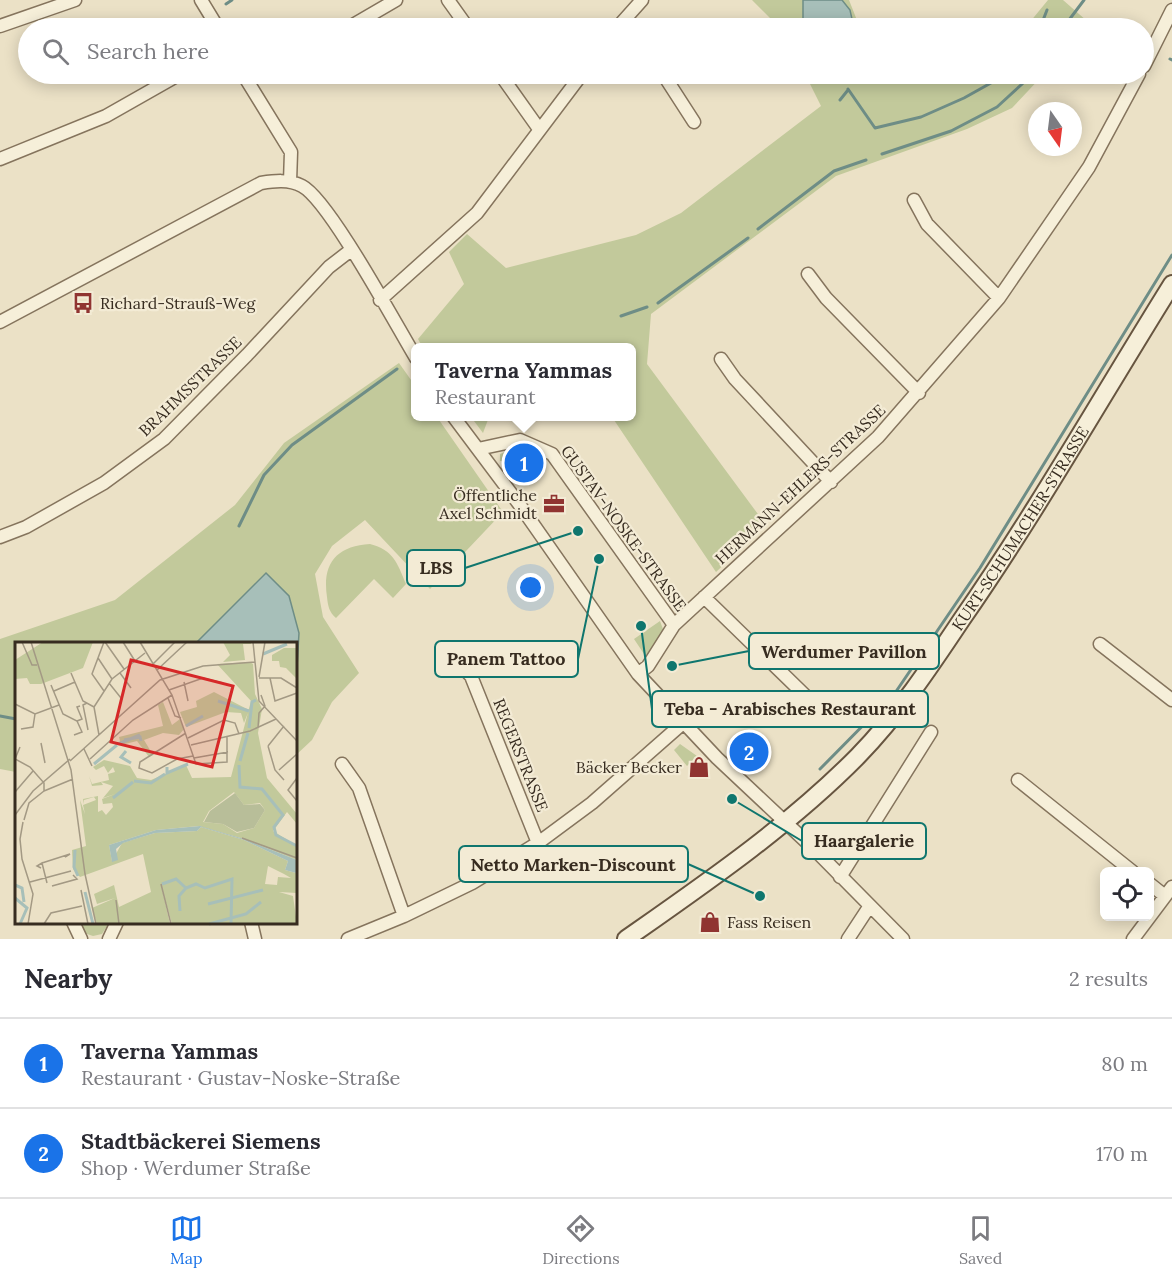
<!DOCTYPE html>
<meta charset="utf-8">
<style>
:root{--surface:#fff;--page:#f2f2f3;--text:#2b2b33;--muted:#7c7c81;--line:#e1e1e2;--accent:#1a73e8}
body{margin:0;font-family:Lora,serif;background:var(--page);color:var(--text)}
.controls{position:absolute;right:18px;bottom:18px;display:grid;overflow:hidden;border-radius:9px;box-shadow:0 3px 15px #0003}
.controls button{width:54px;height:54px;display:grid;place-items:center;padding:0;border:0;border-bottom:2px solid var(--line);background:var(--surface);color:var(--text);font:30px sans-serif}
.compass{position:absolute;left:1028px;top:102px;width:54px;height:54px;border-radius:50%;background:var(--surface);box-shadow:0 3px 15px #0003;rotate:166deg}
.you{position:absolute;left:531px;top:588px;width:21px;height:21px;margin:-15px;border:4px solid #fff;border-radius:50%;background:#1a73e8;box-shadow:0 0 0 9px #1a73e833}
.badge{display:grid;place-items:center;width:39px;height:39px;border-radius:50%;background:var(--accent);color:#fff;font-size:20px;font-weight:700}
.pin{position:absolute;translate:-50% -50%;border:3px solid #fff;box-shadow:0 2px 6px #0006}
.popup{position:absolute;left:411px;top:343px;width:225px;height:78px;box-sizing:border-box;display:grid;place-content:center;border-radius:9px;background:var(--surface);filter:drop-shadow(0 2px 4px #0005);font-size:20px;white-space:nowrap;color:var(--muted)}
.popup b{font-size:22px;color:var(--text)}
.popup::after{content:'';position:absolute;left:50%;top:100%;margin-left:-12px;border:12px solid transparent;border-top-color:var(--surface)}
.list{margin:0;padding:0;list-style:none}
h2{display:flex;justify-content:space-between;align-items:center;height:78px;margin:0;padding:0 24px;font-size:26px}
h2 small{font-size:20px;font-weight:400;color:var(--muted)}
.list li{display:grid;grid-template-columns:39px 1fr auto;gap:18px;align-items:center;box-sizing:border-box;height:90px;padding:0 24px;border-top:2px solid var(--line)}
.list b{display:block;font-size:22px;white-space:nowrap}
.list p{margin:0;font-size:20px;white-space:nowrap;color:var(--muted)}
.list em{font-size:20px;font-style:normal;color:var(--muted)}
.icon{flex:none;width:33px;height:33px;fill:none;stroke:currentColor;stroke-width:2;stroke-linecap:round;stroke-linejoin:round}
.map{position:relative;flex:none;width:1172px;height:939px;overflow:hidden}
.search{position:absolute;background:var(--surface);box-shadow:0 3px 15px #0003;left:18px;right:18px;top:18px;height:66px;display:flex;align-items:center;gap:15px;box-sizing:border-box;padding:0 21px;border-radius:33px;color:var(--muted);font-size:22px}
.sheet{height:258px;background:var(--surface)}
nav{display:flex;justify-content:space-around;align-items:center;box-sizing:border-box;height:84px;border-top:2px solid var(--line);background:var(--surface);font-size:16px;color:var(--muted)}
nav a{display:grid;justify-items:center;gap:3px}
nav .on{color:var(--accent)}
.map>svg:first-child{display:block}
.green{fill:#c2c99b}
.water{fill:#a7bfb9;stroke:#6e8d86;stroke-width:1.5}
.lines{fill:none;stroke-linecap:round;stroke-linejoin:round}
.stream{stroke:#6e8d86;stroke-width:3}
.street-casing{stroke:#85745d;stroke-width:15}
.secondary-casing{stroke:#675540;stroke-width:20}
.street{stroke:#f6efd9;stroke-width:12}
.secondary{stroke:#f6efd9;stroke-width:16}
.labels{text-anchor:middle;stroke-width:4.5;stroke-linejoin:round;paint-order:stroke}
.poi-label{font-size:16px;fill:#372c20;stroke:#f3ebd5;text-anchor:start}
.street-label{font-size:16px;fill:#372c20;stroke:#f3ebd5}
.inset-river{fill:none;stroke:#a7bfb9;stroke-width:3}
.inset-road{fill:none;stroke:#a39984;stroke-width:1.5}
.view{fill:#d62828;fill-opacity:0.15;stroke:#d62828;stroke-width:3}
.inset-edge{fill:none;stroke:#372c20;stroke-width:3}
.leader{fill:none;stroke:#0f766e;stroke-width:2}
.callout-dot{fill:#0f766e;stroke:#f3ebd5;stroke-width:2}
.callout{fill:#f3ebd5;stroke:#0f766e;stroke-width:2}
.callout-label{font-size:18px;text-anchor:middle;font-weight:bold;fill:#372c20}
</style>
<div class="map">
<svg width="1172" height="939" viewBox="0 0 1172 939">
<rect width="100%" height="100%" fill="#ebe1c6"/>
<!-- green -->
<path class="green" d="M752,0H849L860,28H780Z
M1048,0H1063L1087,21L1088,28H1025Z
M805,74H1044L1012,108L967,129L836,176L651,314L647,364L766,525L716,572L612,417L632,416V348H423L418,339L464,284L449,252L467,234L506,268L636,235L681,213L821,106Z
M399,363L416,387V416L437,417L503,512L430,589L365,520L332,546L315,574L323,617L359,673L332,702L312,740L296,755V644H16V772L0,769V639L115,600L235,505L284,443Z
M471,417H489L483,433Z
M515,448L529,451L514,461H500V454Z
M370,544C393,550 397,562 406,584L393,598L374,579L336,618C329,612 328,606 327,597C322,564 336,546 370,544Z
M660,621L664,632L646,657L634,639Z
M680,744L697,756L687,766L674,750Z
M79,923H109L102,934L93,936L84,933Z"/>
<!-- water -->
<path class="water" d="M803,0H842L850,10L854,28H806L803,25Z
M266,573L289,596L299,633L296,684V644L196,643Z"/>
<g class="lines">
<!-- stream -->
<path class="stream" d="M226,4L232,0
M1040,28L1047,10
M1063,28L1084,0
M1170,59L1172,60
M848,89L875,128L921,117L964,98L1007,74
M840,100L848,90
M882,154L951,131L997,107L1033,74
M758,229L834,171L866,160
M658,303L748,238
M621,316L647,307
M239,526L264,475L292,445L397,369
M0,716L16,719
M820,769L895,693L980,568L1172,255"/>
<defs>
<path id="street" d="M201,0L218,28
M448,0L468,28
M0,26L75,0
M348,28L396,0
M617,28L642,0
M1144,66L1172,10
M243,74L291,152L290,182
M500,74L539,129
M663,74L694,122
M0,159L106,116L180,74
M914,200L927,224L999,298
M808,274L826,298L919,393
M380,300L477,213L582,74
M0,322L261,183C274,181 289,179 302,186C329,200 396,325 416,358
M721,359L735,379L831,482
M453,416L519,504L638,674L717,758L815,850L903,939
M478,449L520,440L552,454L674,625
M0,537L26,527L104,483L164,439L247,355L329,267L351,250
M704,597L816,706
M1100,644L1172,700
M449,653L471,676L538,843
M638,674L648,666L674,625L878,437L999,298L1089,167L1139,74
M342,764L359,788L404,916
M1018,780L1133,872
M840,877L931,732
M1150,884L1165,896
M73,922L81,939
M251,922L255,939
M109,939L117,922
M348,939L404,916L472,883L538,843L592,803L683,723
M848,939L869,907
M1133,939L1172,887"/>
<g id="secondary">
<path id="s1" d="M626,939C706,883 789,826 858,756C898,715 930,667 962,619C1037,511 1102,396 1172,284"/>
</g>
</defs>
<!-- street casing -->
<use href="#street" class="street-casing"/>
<!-- secondary casing -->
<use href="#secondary" class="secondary-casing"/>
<!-- street -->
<use href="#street" class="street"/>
<!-- secondary -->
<use href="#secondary" class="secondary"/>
</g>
<!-- icons -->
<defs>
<symbol id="bus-bare" viewBox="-9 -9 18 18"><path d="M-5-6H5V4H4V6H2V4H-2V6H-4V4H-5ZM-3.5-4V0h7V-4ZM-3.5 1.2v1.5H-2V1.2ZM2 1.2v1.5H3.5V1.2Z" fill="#903431" stroke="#f3ebd5" stroke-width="2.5" paint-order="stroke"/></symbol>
<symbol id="office-bare" viewBox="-9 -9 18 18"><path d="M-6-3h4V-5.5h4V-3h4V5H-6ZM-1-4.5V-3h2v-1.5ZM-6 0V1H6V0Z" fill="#903431" stroke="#f3ebd5" stroke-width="2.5" paint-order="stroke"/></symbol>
<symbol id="shop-bare" viewBox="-9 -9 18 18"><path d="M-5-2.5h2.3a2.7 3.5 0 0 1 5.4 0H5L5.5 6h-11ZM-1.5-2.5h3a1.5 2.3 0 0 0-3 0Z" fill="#903431" stroke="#f3ebd5" stroke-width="2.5" paint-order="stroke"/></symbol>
</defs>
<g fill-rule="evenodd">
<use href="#bus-bare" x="68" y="288" width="30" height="30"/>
<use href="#office-bare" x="539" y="489" width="30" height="30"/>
<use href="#shop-bare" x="684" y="752" width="30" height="30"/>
<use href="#shop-bare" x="695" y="907" width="30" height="30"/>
</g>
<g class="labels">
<!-- poi labels -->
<g class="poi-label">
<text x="100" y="309">Richard-Strauß-Weg</text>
<text x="537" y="501" text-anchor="end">Öffentliche<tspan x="537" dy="18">Axel Schmidt</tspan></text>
<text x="682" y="773" text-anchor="end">Bäcker Becker</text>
<text x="727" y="928">Fass Reisen</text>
</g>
<!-- street labels -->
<g class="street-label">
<text transform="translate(190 386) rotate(-44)" y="6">BRAHMSSTRASSE</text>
<text transform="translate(800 484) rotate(-43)" y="6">HERMANN-EHLERS-STRASSE</text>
<text transform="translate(624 528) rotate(54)" y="6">GUSTAV-NOSKE-STRASSE</text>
<text dy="6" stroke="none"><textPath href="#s1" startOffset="576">KURT-SCHUMACHER-STRASSE</textPath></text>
<text transform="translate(521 755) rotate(68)" y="6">REGERSTRASSE</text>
</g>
</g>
<!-- overview -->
<g transform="translate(15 642)">
<rect width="282" height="282" fill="#ebe1c6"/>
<path d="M28,0H78L68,26L26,42H15L12,36L0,37V18ZM208,0H236V2H228L230,18L208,20L215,13ZM269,6H282V37L271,26L265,25L264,19H257V13ZM235,20L238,22L240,52L247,67L243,91L252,136L282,172V182L272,170L258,189L282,204V218L229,197L184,184L141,188L94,203L97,219L107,201L140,191L182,189L186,185L229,198L273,219L270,228L281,231L282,228V251L264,250L278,254L282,282H157L146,243L155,282H82L77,266L100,256L82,262L79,252L99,243L104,265L136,250L128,212L65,235L58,227L57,208L71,204L65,158L70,172L68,163L81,158L79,155L69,158V162L68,157L83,154V170L87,168L91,173L98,165L97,161L88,162L87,157L100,152L88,156L98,144L86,140L88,143L77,144L74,134L77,142L94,138L93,132L100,130L98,125L93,131L89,124L81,128L78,125L89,118L115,124L122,136L136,138L171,123L177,136L216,135L236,59L202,22ZM219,150L229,163L245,161L250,168L239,186L222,191L208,182L188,180L194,169ZM253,224L269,232L276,236L263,235L262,243L250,242ZM199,50L234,68L229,81L226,71L211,70L171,85L165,70L182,65L181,59ZM148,60L157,83L165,77L169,87L164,93L148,91L129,98L138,113L134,115L122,99L106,103L104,95L148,84L143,63Z" fill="#c2c99b" fill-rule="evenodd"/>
<path d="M220,151L229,163L245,162L250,168L239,186L222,190L208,182L189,180L195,169Z" fill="#b8be99"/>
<path d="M185,184L229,197L282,218L281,231L270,228L273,219L229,198L186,185L182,189L140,191L108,201L101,207L103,218L97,220L94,203L141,188Z" fill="#a7bfb9"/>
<path class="inset-river" d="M248,12L272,2M203,59L234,69M171,84L188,74M234,86L237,60L241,58M109,98L125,95L126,99M103,102L125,93M111,109L106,115L116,121M225,119L233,91M79,122L102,103M224,123L225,145L247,147L268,173L259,185L261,193L282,204M152,125V131L173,122M119,139L136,141L150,132M98,156L118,140M60,208L59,225L63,234M147,242L161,237L171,246M0,243L7,246L9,260M70,250L78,282M0,256L12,266L5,282M193,262L248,248M165,269L164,254L171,246L181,242L190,246L217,237L216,282M194,282L231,272L246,260"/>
<path class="inset-road" d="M7,0L17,23H22M16,0L56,128L70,232L81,282M89,0L77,32L89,49M90,0L109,27M108,0L120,19M125,0L157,53L181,122L212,120V95M238,0L244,59L282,99M83,16L97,37M138,22L160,0M142,28L172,0M56,31L68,59L79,65M105,31L116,46M244,35L250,0M244,36H266L282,46M255,36L260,59L282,51M169,40L173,59M94,41L106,56M36,43L48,72L62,79L67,90L59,93M154,48L188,36L208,41M39,49L60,40M153,56L160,74L166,76M72,61L68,63L73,88M0,62L20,72L44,63M79,65L97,37L130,11M79,65L84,93M62,79L67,77L62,65L65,64M243,86L244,71L250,64L246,53M6,87L18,85L20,72M171,91L125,120L124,126L137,131L162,117L178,114M173,96L209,78L220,81L224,92M26,101L30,121M176,103L235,89L261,77M253,104L260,128L269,138M253,104L269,84M5,105L0,117L15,125L29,141V149L14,161L9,178M69,107L77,124M179,116L213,110M75,117L118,78L157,53M55,119L145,38L188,24L240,20M264,128L282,112M282,136L273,148L282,159M29,149L58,137M0,150L18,129M0,173L18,149L55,117M8,180L5,197L7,217L18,252L13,282M227,196L282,216M27,221L55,212L50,215M26,226L22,224L27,221L32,241M15,240L56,229M146,242L156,282M37,244L62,237L58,233M66,248L73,282M101,258L104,282M29,282L36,271L67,264"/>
<path class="view" d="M116,18L218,44L197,125L96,100Z"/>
<rect width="282" height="282" class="inset-edge"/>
</g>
<!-- callouts -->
<path class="leader" d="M578 531L465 568M672 666L749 651M599 559L578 659M641 626L652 709M732 799L802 841M760 896L688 864"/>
<g class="callout-dot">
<circle cx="578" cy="531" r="6"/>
<circle cx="672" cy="666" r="6"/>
<circle cx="599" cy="559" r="6"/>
<circle cx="641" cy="626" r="6"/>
<circle cx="732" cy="799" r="6"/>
<circle cx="760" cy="896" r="6"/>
</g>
<g class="callout">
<rect x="407" y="550" width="58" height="36" rx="6"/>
<rect x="749" y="633" width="190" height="36" rx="6"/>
<rect x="435" y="641" width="143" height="36" rx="6"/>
<rect x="652" y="691" width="276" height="36" rx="6"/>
<rect x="802" y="823" width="124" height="36" rx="6"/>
<rect x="459" y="846" width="229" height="36" rx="6"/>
</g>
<g class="callout-label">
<text x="436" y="574">LBS</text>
<text x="844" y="658">Werdumer Pavillon</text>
<text x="506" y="665">Panem Tattoo</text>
<text x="790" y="715">Teba - Arabisches Restaurant</text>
<text x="864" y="847">Haargalerie</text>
<text x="573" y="871">Netto Marken-Discount</text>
</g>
</svg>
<div class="controls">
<button><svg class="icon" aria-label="locate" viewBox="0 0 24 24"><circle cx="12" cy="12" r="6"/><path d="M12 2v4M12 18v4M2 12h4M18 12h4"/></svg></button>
</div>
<svg class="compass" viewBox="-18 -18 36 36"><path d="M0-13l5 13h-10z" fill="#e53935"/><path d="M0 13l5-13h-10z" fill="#7c7c81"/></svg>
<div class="you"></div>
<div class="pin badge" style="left:524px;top:463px">1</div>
<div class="popup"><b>Taverna Yammas</b>Restaurant</div>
<div class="pin badge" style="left:749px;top:752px">2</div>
<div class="search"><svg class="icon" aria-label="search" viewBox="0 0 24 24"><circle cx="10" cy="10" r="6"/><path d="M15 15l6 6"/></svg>Search here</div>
</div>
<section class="sheet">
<h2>Nearby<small>2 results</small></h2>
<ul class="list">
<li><span class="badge">1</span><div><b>Taverna Yammas</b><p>Restaurant · Gustav-Noske-Straße</p></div><em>80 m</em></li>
<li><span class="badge">2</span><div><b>Stadtbäckerei Siemens</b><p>Shop · Werdumer Straße</p></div><em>170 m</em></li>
</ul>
</section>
<nav>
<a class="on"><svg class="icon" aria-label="map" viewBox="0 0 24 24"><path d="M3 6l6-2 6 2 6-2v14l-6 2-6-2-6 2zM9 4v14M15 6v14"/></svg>Map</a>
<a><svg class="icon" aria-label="directions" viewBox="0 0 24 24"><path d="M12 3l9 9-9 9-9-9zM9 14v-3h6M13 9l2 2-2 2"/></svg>Directions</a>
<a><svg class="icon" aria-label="saved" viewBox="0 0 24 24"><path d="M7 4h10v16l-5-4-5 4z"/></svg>Saved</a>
</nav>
